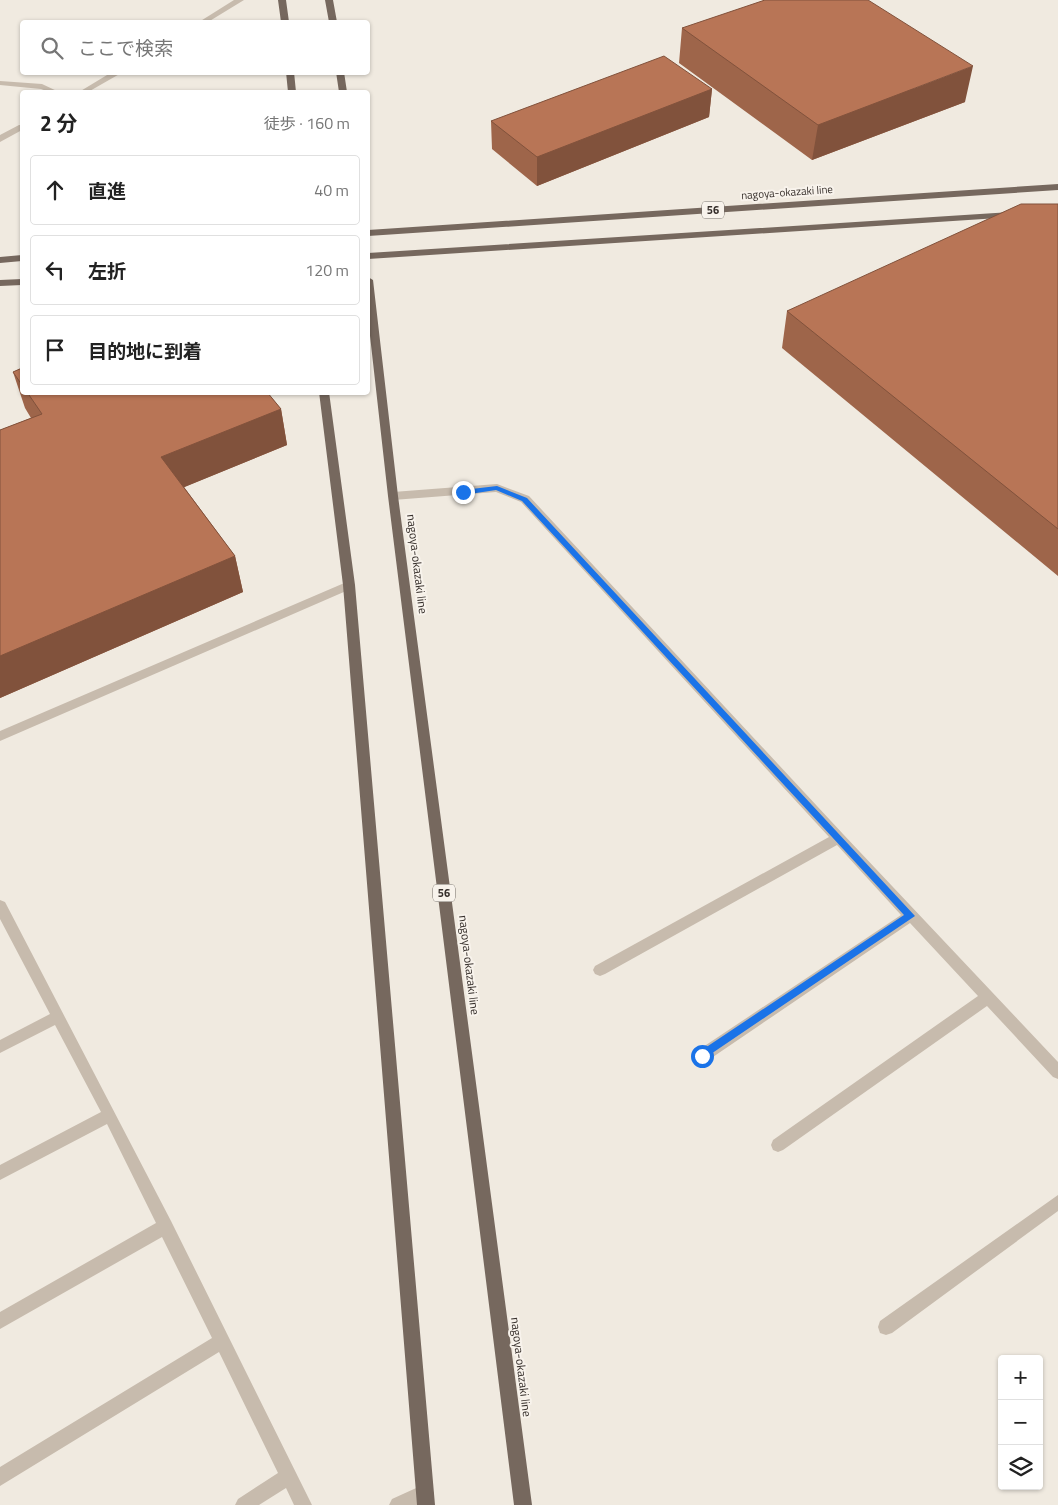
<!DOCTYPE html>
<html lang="ja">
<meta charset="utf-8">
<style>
:root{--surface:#fff;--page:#f2f2f2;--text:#222;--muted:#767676;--line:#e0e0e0}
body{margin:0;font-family:"Titillium Web","Noto Sans JP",sans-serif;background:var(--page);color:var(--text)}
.controls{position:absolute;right:15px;bottom:15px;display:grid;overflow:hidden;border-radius:5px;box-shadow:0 1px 4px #0004}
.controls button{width:45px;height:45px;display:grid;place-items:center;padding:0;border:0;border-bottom:1px solid var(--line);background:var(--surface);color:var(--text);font:25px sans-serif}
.stop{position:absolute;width:15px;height:15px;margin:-11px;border:4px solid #1a73e8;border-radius:50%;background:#fff}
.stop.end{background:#1a73e8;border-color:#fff;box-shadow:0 1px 5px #0008}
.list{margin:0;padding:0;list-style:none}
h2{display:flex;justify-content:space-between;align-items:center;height:65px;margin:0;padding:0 20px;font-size:21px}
h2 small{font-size:16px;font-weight:400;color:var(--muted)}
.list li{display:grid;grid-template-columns:32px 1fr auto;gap:15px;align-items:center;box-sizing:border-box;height:70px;margin:0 10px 10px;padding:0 10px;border:1px solid var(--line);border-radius:5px}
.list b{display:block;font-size:19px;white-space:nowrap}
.list em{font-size:16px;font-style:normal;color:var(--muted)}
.icon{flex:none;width:28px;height:28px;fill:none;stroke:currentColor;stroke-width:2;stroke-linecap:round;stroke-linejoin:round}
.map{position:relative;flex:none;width:1058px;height:1505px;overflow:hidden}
.search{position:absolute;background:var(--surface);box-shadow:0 1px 4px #0004;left:20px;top:20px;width:350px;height:55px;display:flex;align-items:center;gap:12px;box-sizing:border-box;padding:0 18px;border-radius:5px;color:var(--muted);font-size:19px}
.panel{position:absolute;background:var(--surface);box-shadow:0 1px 4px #0004;left:20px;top:90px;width:350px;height:305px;border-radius:5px}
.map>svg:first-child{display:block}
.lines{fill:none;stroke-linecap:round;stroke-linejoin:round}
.minor{fill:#c7bbad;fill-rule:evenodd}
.major{fill:#76685e;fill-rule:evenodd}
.wall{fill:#9e654a}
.shaded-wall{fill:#81523c}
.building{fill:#b87556;stroke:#81523c}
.route{fill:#1a73e8}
.labels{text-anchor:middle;stroke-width:4;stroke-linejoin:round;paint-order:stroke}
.far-street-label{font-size:11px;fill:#362f2b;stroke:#f8f3ec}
.shield{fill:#f8f3ec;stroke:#706a65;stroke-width:1}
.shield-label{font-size:11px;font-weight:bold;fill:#362f2b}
.street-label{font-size:12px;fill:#362f2b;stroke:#f8f3ec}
</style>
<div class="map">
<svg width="1058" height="1505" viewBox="0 0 1058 1505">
<rect width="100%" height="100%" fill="#f0eae0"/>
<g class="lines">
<!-- minor -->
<path class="minor" d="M234,0H244L208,22H199Z
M112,72H123L88,92H79Z
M0,81L42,84L59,92H49L41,89L0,85Z
M19,125H22V130L0,142V135Z
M497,484L529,496L843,834L1058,1062V1079L1053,1077L987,1006L783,1150L778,1152L773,1150L771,1145L773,1140L978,996L910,923L707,1061L702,1063L697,1061L695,1056L697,1051L901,915L837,845L605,974L600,976L595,974L593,970L595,966L829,837L521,502L496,492L393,500L388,496L393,492Z
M349,581L353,582L355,585L353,588L0,741V731Z
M0,900L5,902L171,1221L312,1505H294L286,1488L259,1505H235L238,1499L278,1473L219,1352L0,1486V1467L212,1338L162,1237L0,1329V1312L156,1223L107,1124L0,1180V1165L101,1112L55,1025L0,1053V1040L50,1014L0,919Z
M1058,1195V1211L892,1333L886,1335L880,1333L878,1327L880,1321Z
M425,1484L431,1487L434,1493L431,1499L418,1505H389L392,1499Z"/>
<!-- major -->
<path class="major" d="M278,0H286L289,22H281Z
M325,0H333L337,22H329Z
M286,72H294L296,92H288Z
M336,72H344L347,92H339Z
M1058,184V190L368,236V230Z
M1011,212L1014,213V217L368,259V253Z
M22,255V261L0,263V257Z
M368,277L373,280L398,496L532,1505H514L388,496L368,318Z
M22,279V285L0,286V280Z
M319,392H329L355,585L435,1505H417L343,585Z"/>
</g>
<!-- wall -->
<path class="wall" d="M682,28L965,102L812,160L679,63Z
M712,89L709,117L537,186L492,149L491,121Z
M1058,204V576L782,348L787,311Z
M22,368V392H267L281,409L287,445L184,487L235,556L243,592L0,698V430L31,418L25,408L13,372Z"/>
<!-- shaded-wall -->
<path class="shaded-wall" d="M973,66L965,102L812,160L818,125Z
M712,89L709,117L537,186V157Z
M281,409L287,445L170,493L161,457Z
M235,556L243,592L0,698V656Z"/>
<!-- building -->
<path class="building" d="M765,0H868L973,66L818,125L682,28Z
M664,56L712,89L537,157L491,121Z
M1021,204H1058V529L787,311Z
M22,368V385L13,372Z
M27,392H267L281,409L161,457L235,556L0,656V430L42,414Z"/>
<!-- route -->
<path class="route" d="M497,486L527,498L915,916L702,1060L699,1059V1052L904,915L522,501L496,490L463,495L459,492L463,490Z"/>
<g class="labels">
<!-- far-street labels -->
<g class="far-street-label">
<text transform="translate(787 192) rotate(-4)" y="4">nagoya-okazaki line</text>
</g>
<!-- shield labels -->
<g class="shield">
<rect x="702" y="201.5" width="22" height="17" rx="4"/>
<rect x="433" y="884.5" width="22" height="17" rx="4"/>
</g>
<g class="shield-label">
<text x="713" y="214">56</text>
<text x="444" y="897">56</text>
</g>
<!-- street labels -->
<g class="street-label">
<text transform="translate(417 564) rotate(83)" y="4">nagoya-okazaki line</text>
<text transform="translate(469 965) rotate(83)" y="4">nagoya-okazaki line</text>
<text transform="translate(521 1367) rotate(83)" y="4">nagoya-okazaki line</text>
</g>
</g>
</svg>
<div class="controls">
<button>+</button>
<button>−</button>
<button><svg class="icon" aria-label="layers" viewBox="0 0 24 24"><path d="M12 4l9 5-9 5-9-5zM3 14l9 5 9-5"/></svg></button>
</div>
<div class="stop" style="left:702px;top:1056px"></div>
<div class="stop end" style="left:463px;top:492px"></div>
<div class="search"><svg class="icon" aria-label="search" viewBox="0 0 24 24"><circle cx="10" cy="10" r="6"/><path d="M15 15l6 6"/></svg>ここで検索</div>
<section class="panel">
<h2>2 分<small>徒歩 · 160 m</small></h2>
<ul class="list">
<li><svg class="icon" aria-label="ahead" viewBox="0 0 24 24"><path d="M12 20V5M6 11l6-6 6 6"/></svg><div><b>直進</b></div><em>40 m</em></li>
<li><svg class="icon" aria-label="left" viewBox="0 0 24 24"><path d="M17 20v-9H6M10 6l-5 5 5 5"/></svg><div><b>左折</b></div><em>120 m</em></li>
<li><svg class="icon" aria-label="arrive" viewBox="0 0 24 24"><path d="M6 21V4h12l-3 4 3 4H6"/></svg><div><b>目的地に到着</b></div></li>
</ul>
</section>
</div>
